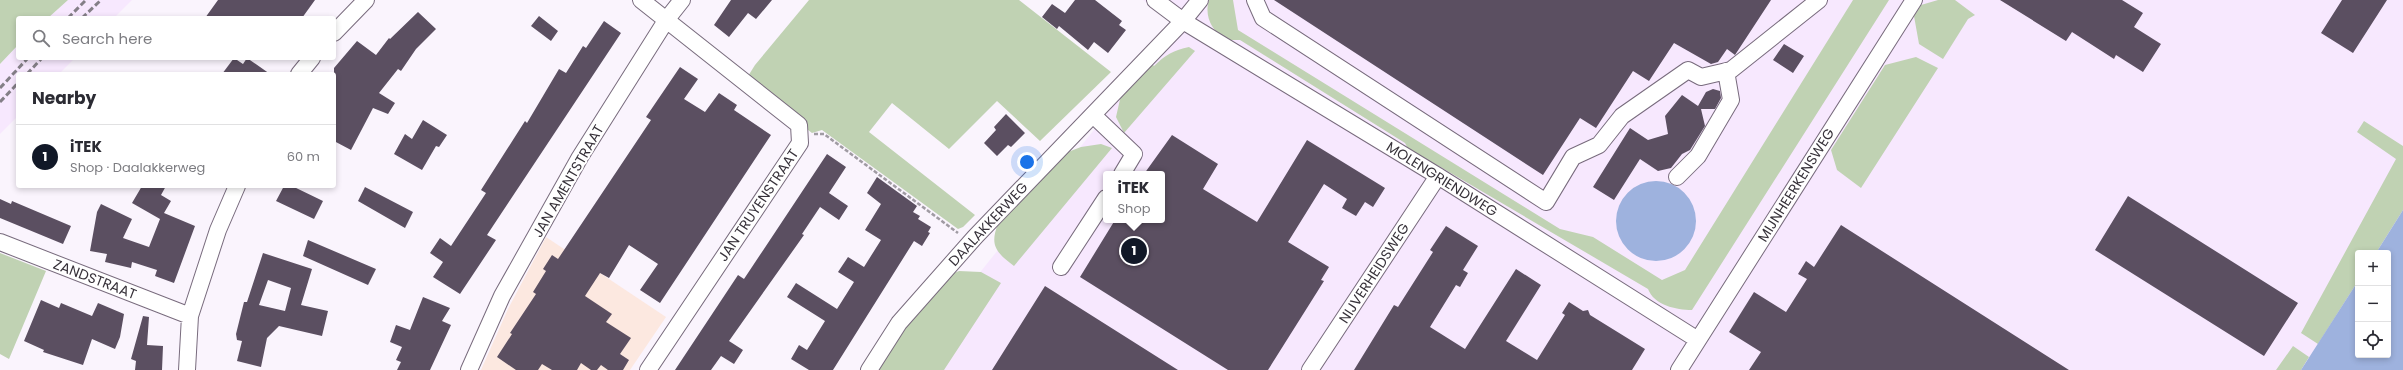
<!DOCTYPE html>
<meta charset="utf-8">
<style>
:root{--surface:#fff;--page:#f7f7f7;--text:#2b2b33;--muted:#7c7c81;--line:#e1e1e2;--accent:#111827}
body{margin:0;font-family:Poppins,sans-serif;background:var(--page);color:var(--text)}
.controls{position:absolute;right:12px;bottom:12px;display:grid;overflow:hidden;border-radius:4px;box-shadow:0 2px 6px #0003}
.controls button{width:36px;height:36px;display:grid;place-items:center;padding:0;border:0;border-bottom:1px solid var(--line);background:var(--surface);color:var(--text);font:20px sans-serif}
.you{position:absolute;left:1027px;top:162px;width:14px;height:14px;margin:-10px;border:3px solid #fff;border-radius:50%;background:#1a73e8;box-shadow:0 0 0 6px #1a73e833}
.badge{display:grid;place-items:center;width:26px;height:26px;border-radius:50%;background:var(--accent);color:#fff;font-size:13px;font-weight:700}
.pin{position:absolute;translate:-50% -50%;border:2px solid #fff;box-shadow:0 1px 4px #0006}
.popup{position:absolute;left:1103px;top:171px;width:62px;height:52px;box-sizing:border-box;display:grid;place-content:center;border-radius:4px;background:var(--surface);filter:drop-shadow(0 1px 3px #0005);font-size:13px;white-space:nowrap;color:var(--muted)}
.popup b{font-size:15px;color:var(--text)}
.popup::after{content:'';position:absolute;left:50%;top:100%;margin-left:-8px;border:8px solid transparent;border-top-color:var(--surface)}
.list{margin:0;padding:0;list-style:none}
h2{display:flex;justify-content:space-between;align-items:center;height:52px;margin:0;padding:0 16px;font-size:17px}
h2 small{font-size:13px;font-weight:400;color:var(--muted)}
.list li{display:grid;grid-template-columns:26px 1fr auto;gap:12px;align-items:center;box-sizing:border-box;height:64px;padding:0 16px;border-top:1px solid var(--line)}
.list b{display:block;font-size:15px;white-space:nowrap}
.list p{margin:0;font-size:13px;white-space:nowrap;color:var(--muted)}
.list em{font-size:13px;font-style:normal;color:var(--muted)}
.icon{flex:none;width:22px;height:22px;fill:none;stroke:currentColor;stroke-width:2;stroke-linecap:round;stroke-linejoin:round}
.map{position:relative;flex:none;width:2403px;height:370px;overflow:hidden}
.search{position:absolute;background:var(--surface);box-shadow:0 2px 6px #0003;left:16px;top:16px;width:320px;height:44px;display:flex;align-items:center;gap:10px;box-sizing:border-box;padding:0 14px;border-radius:4px;color:var(--muted);font-size:15px}
.panel{position:absolute;background:var(--surface);box-shadow:0 2px 6px #0003;left:16px;top:72px;width:320px;height:116px;border-radius:4px}
.map>svg:first-child{display:block}
.built{fill:#f7e8fe;fill-rule:evenodd}
.education{fill:#fce8e0}
.green{fill:#c0d2b3}
.water{fill:#9eb2de}
.building{fill:#5b4f61;fill-rule:evenodd}
.lines{fill:none;stroke-linecap:round;stroke-linejoin:round}
.minor-casing{stroke:#786b7d;stroke-width:18}
.path{stroke:#a09ba3;stroke-width:2.5;stroke-dasharray:4 2;stroke-linecap:butt}
.minor{stroke:#fff;stroke-width:16}
.rail{stroke:#847f87;stroke-width:3;stroke-dasharray:6 3;stroke-linecap:butt}
.labels{text-anchor:middle;stroke-width:4;stroke-linejoin:round;paint-order:stroke}
.street-label{font-size:14px;fill:#37323a;stroke:#fff}
</style>
<div class="map">
<svg width="2403" height="370" viewBox="0 0 2403 370">
<rect width="100%" height="100%" fill="#faf4fd"/>
<!-- built -->
<path class="built" d="M68,0H132L114,18H48Z
M1143,0H2403V210L2376,253H2358V281L2301,370H902L1177,26ZM1106,174H1162V220H1106Z
M18,45V58H75L59,74H18V116L0,134V64Z"/>
<!-- education -->
<path class="education" d="M546,237L666,317L630,370H481L508,309Z"/>
<!-- green -->
<path class="green" d="M0,0H68L48,18H18V45L0,64Z
M809,0H1019L1111,72L1040,141L997,101L949,149L892,103L869,132L975,215L963,227L958,229L822,130L812,133L745,81L755,65Z
M1209,0H1233L1238,30L1560,229L1593,237L1662,280L1685,270L1853,0H1889L1692,310C1676,310 1654,305 1648,289L1437,165C1422,162 1411,157 1405,143L1240,40H1224C1212,29 1204,17 1209,0Z
M1938,0H1955L1975,15L1968,19L1943,59L1919,44L1914,16L1921,5Z
M1189,47L1195,51L1124,133L1116,117L1121,95L1152,64L1154,66C1165,55 1174,50 1189,47Z
M1916,57L1938,68L1861,188L1837,170L1831,150L1885,65Z
M2364,121L2403,146V210L2376,253H2358V281L2318,344L2301,333L2396,159L2357,132Z
M1101,144L1112,148L1014,266C997,253 989,246 998,224L1068,152L1081,147Z
M0,253L46,271L9,359L0,354Z
M959,271L981,272L1001,283L944,370H875L905,323L944,277Z
M2293,346L2309,357L2301,370H2276Z"/>
<!-- water -->
<path class="water" d="M1616 221a40 40 0 1 1 80 0a40 40 0 1 1-80 0Z
M2403,210V370H2301L2358,281V355H2388V253H2376Z"/>
<!-- building -->
<path class="building" d="M218,0H315L302,18H205Z
M731,0H772L756,19L748,13L729,37L714,25Z
M1075,0H1095L1122,21L1119,25L1126,30L1108,53L1094,42L1088,50L1059,26L1057,29L1042,17L1052,4L1065,13Z
M1274,0H1771L1735,55L1727,49L1718,62L1711,64L1674,43L1649,81L1633,71L1596,128L1580,118L1543,175Z
M2000,0H2122L2143,13L2134,27L2161,44L2143,72L2116,55L2114,59L2072,32L2066,41Z
M2342,0H2387L2353,53L2321,33Z
M418,12L436,29L416,49L401,71L398,69L379,93L395,103L388,114L373,108L351,150L334,141V68L357,41L376,55L389,38L390,39Z
M539,16L558,31L551,41L531,26Z
M604,21L621,33L487,235L496,240L460,294L433,277L443,262L430,253L440,238L451,246L486,193L481,190L525,121L527,123L559,69L566,73L583,46L586,48Z
M1784,44L1804,56L1793,73L1773,60Z
M234,58L243,64L247,58L270,74H222Z
M680,67L698,79L684,99L705,112L719,93L737,105L734,110L771,135L660,303L640,290L658,264L629,245L609,278L600,273L585,296L612,314L606,322L631,338L620,354L629,360L623,370H608L601,365L597,370H591L581,363L577,370H552L542,364L538,370H516L497,357L512,334L510,333L536,294L533,292L546,271L543,269L552,255L558,259L651,120L646,117Z
M1713,89L1720,91L1721,98L1715,109H1701L1705,126L1690,150L1682,154L1671,168L1658,171L1640,159L1614,200L1593,187L1630,128L1648,140L1668,134L1665,116L1682,95L1698,106L1706,92Z
M1006,114L1025,133L1011,147L1008,145L997,156L984,143L996,130L994,127Z
M423,120L447,135L439,147L436,146L422,170L394,154L405,134L412,139Z
M1172,135L1218,164L1203,189L1257,222L1307,140L1385,188L1373,207L1365,202L1356,216L1342,208L1347,199L1324,184L1288,242L1329,267L1321,280L1324,281L1268,370H1228L1080,277L1115,220H1162V174H1144Z
M827,154L846,167L829,193L848,206L839,220L820,207L802,234L804,235L729,341L743,350L734,364L721,356L711,370H675L738,275L744,279Z
M877,177L917,206L913,212L920,216L918,219L931,227L928,232L930,233L922,246L914,241L833,370H809L791,359L799,345L807,350L825,321L787,297L796,283L837,309L854,282L838,272L848,257L864,267L881,240L865,230L881,204L867,193Z
M142,186H166L161,195L171,201L164,213L195,226L174,283L155,276L157,270L132,262L131,268L105,262L107,254L90,251L97,212L101,204L132,219L123,238L149,247L160,219L132,203Z
M284,186H292L323,201L314,219L276,201Z
M365,187L413,212L405,228L358,201Z
M2128,196L2298,303L2264,356L2095,250Z
M0,199L11,204L12,201L71,226L63,244L0,218Z
M1841,225L2069,370H1749L1761,352L1729,332L1754,292L1786,312L1807,279L1798,274L1806,261L1814,267Z
M1446,226L1478,246L1463,270L1468,273L1460,287L1456,285L1430,327L1465,349L1516,269L1541,285L1506,341L1537,360L1565,315L1562,313L1569,302L1583,311L1588,310L1590,315L1645,349L1632,370H1354L1394,305L1398,307L1433,252L1430,250Z
M308,240L376,269L368,285L303,256Z
M263,253L312,269L301,305L328,311L322,336L279,326L267,338L261,367L237,361L242,341L237,340L236,334L244,302H247ZM268,280L291,288L285,311L259,305Z
M1045,286L1178,370H992Z
M423,297L450,308L442,321L451,325L430,370H397L401,362L396,360L402,347L390,342L396,325L410,330Z
M41,300L59,308L61,303L92,316L98,303L124,314L120,337L115,349L92,339L83,365L43,352L44,350L24,341Z
M143,316L149,317L147,345L163,346L162,370H135L136,361L131,359Z"/>
<g class="lines">
<defs>
<path id="minor" d="M641,0L799,125L800,143L648,370
M1155,0L1183,21L1438,176L1698,340
M1255,0L1263,18L1546,202L1573,157L1599,145L1622,116L1688,70L1701,77L1731,70L1819,0
M334,33L366,0
M299,74L312,58
M1093,115L1134,154L1122,174
M1677,177L1698,156L1731,100L1726,71
M0,242L190,316
M1061,267L1106,198
M187,370L190,316L218,230L237,186
M469,370L502,296L580,157L667,19L682,0
M869,370L899,323L975,237L1183,21L1200,0
M1310,370L1438,176
M1679,370L1914,0"/>
</defs>
<!-- minor casing -->
<use href="#minor" class="minor-casing"/>
<!-- path -->
<path class="path" d="M814,134H824L958,233"/>
<!-- minor -->
<use href="#minor" class="minor"/>
<!-- rail -->
<path class="rail" d="M68,18L86,0
M82,18L101,0
M27,74L42,58
M0,88L28,58
M0,102L18,83"/>
</g>
<g class="labels">
<!-- street labels -->
<g class="street-label">
<text transform="translate(1442 179) rotate(32)" y="5">MOLENGRIENDWEG</text>
<text transform="translate(568 181) rotate(-60)" y="5">JAN AMENTSTRAAT</text>
<text transform="translate(1796 185) rotate(-58)" y="5">MIJNHEERKENSWEG</text>
<text transform="translate(758 205) rotate(-56)" y="5">JAN TRUYENSTRAAT</text>
<text transform="translate(988 224) rotate(-47)" y="5">DAALAKKERWEG</text>
<text transform="translate(1374 273) rotate(-57)" y="5">NIJVERHEIDSWEG</text>
<text transform="translate(95 279) rotate(21)" y="5">ZANDSTRAAT</text>
</g>
</g>
</svg>
<div class="controls">
<button>+</button>
<button>−</button>
<button><svg class="icon" aria-label="locate" viewBox="0 0 24 24"><circle cx="12" cy="12" r="6"/><path d="M12 2v4M12 18v4M2 12h4M18 12h4"/></svg></button>
</div>
<div class="you"></div>
<div class="pin badge" style="left:1134px;top:251px">1</div>
<div class="popup"><b>iTEK</b>Shop</div>
<div class="search"><svg class="icon" aria-label="search" viewBox="0 0 24 24"><circle cx="10" cy="10" r="6"/><path d="M15 15l6 6"/></svg>Search here</div>
<section class="panel">
<h2>Nearby<small></small></h2>
<ul class="list">
<li><span class="badge">1</span><div><b>iTEK</b><p>Shop · Daalakkerweg</p></div><em>60 m</em></li>
</ul>
</section>
</div>
